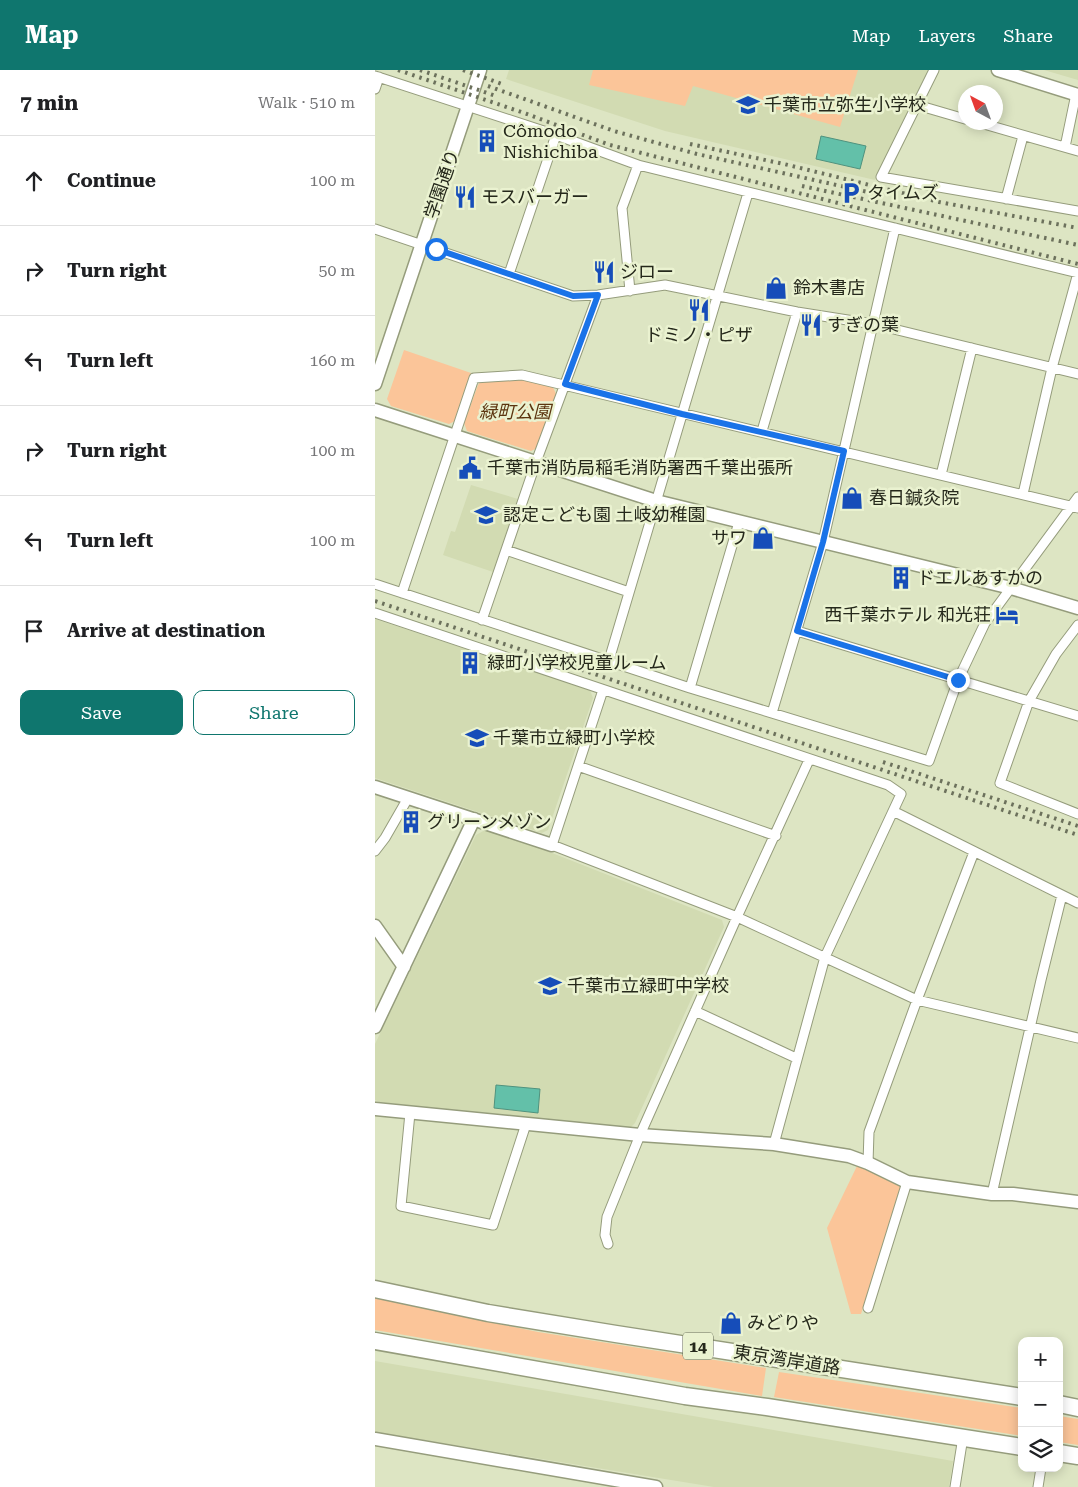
<!DOCTYPE html>
<meta charset="utf-8">
<style>
:root{--surface:#fff;--page:#f2f2f2;--text:#202124;--muted:#757577;--line:#e0e0e0;--accent:#0f766e}
body{margin:0;font-family:"Roboto Serif","Noto Sans JP",serif;background:var(--page);color:var(--text)}
.controls{position:absolute;right:15px;bottom:15px;display:grid;overflow:hidden;border-radius:10px;box-shadow:0 2px 12px #0003}
.controls button{width:45px;height:45px;display:grid;place-items:center;padding:0;border:0;border-bottom:1px solid var(--line);background:var(--surface);color:var(--text);font:25px sans-serif}
.compass{position:absolute;left:583px;top:15px;width:45px;height:45px;border-radius:50%;background:var(--surface);box-shadow:0 2px 12px #0003;rotate:319deg}
.stop{position:absolute;width:15px;height:15px;margin:-11px;border:4px solid #1a73e8;border-radius:50%;background:#fff}
.stop.end{background:#1a73e8;border-color:#fff;box-shadow:0 1px 5px #0008}
.list{margin:0;padding:0;list-style:none}
h2{display:flex;justify-content:space-between;align-items:center;height:65px;margin:0;padding:0 20px;font-size:21px}
h2 small{font-size:16px;font-weight:400;color:var(--muted)}
.list li{display:grid;grid-template-columns:32px 1fr auto;gap:15px;align-items:center;box-sizing:border-box;height:90px;padding:0 20px;border-top:1px solid var(--line)}
.list b{display:block;font-size:19px;white-space:nowrap}
.list em{font-size:16px;font-style:normal;color:var(--muted)}
.actions{display:flex;gap:10px;padding:15px 20px}
.actions a{flex:1;padding:11px 0;border:1px solid var(--accent);border-radius:10px;text-align:center;font-size:18px;color:var(--accent)}
.actions .main{background:var(--accent);color:#fff}
.icon{flex:none;width:28px;height:28px;fill:none;stroke:currentColor;stroke-width:2;stroke-linecap:round;stroke-linejoin:round}
.map{position:relative;flex:none;width:703px;height:1417px;overflow:hidden}
header{display:flex;align-items:center;gap:30px;box-sizing:border-box;height:70px;padding:0 25px;background:var(--accent);color:#fff}
header strong{font-size:24px}
nav{display:flex;gap:28px;margin-inline-start:auto;font-size:18px}
main{display:flex}
aside{flex:1;background:var(--surface)}
.map>svg:first-child{display:block}
.built{fill:#d2dbb2}
.green{fill:#fbc599}
.water{fill:#63c0a9;stroke:#50927e}
.lines{fill:none;stroke-linecap:round;stroke-linejoin:round}
.street-casing{stroke:#959c7c;stroke-width:11}
.secondary-casing{stroke:#959c7c;stroke-width:15}
.highway-casing{stroke:#959c7c;stroke-width:19}
.street{stroke:#fff;stroke-width:9}
.secondary{stroke:#fff;stroke-width:12}
.highway{stroke:#fff;stroke-width:16}
.rail{stroke:#6c715c;stroke-width:4;stroke-dasharray:2.5 5;stroke-linecap:butt}
.route{stroke:#1a73e8;stroke-width:6}
.labels{text-anchor:middle;stroke-width:5;stroke-linejoin:round;paint-order:stroke}
.shield{fill:#eaf2d0;stroke:#606551;stroke-width:1}
.shield-label{font-size:16px;font-weight:bold;fill:#25281b}
.poi-label{font-size:18px;fill:#25281b;stroke:#eaf2d0;text-anchor:start}
.street-label{font-size:18px;fill:#25281b;stroke:#eaf2d0}
.park-label{font-size:18px;font-style:italic;fill:#5c350f;stroke:#eaf2d0}
</style>
<header>
<strong>Map</strong>
<nav><a>Map</a><a>Layers</a><a>Share</a></nav>
</header>
<main>
<aside>
<h2>7 min<small>Walk · 510 m</small></h2>
<ul class="list">
<li><svg class="icon" aria-label="ahead" viewBox="0 0 24 24"><path d="M12 20V5M6 11l6-6 6 6"/></svg><div><b>Continue</b></div><em>100 m</em></li>
<li><svg class="icon" aria-label="right" viewBox="0 0 24 24"><path d="M7 20v-9h11M14 6l5 5-5 5"/></svg><div><b>Turn right</b></div><em>50 m</em></li>
<li><svg class="icon" aria-label="left" viewBox="0 0 24 24"><path d="M17 20v-9H6M10 6l-5 5 5 5"/></svg><div><b>Turn left</b></div><em>160 m</em></li>
<li><svg class="icon" aria-label="right" viewBox="0 0 24 24"><path d="M7 20v-9h11M14 6l5 5-5 5"/></svg><div><b>Turn right</b></div><em>100 m</em></li>
<li><svg class="icon" aria-label="left" viewBox="0 0 24 24"><path d="M17 20v-9H6M10 6l-5 5 5 5"/></svg><div><b>Turn left</b></div><em>100 m</em></li>
<li><svg class="icon" aria-label="arrive" viewBox="0 0 24 24"><path d="M6 21V4h12l-3 4 3 4H6"/></svg><div><b>Arrive at destination</b></div></li>
</ul>
<div class="actions"><a class="main">Save</a><a>Share</a></div>
</aside>
<div class="map">
<svg width="703" height="1417" viewBox="0 0 703 1417">
<rect width="100%" height="100%" fill="#dde5c3"/>
<!-- built -->
<path class="built" d="M134,0H553L500,110L290,61L131,9Z
M669,0H703V10Z
M96,415L143,429L118,502L68,485L76,461L80,462Z
M0,549L215,620L218,628L173,760L167,763L0,708Z
M110,760L167,779L347,850L349,857L260,1053L255,1058L4,1032L0,1030V974L101,765Z
M0,1291L578,1391L574,1417H339L0,1362Z"/>
<!-- green -->
<path class="green" d="M218,0H483L465,57L318,16L310,36L214,15Z
M29,280L96,303L80,351L74,354L16,336L12,329Z
M147,309L178,317L181,324L162,378L156,381L92,361L89,353L103,315L106,311Z
M482,1096L524,1114L526,1119L486,1244H476L452,1158Z
M0,1228L163,1262L391,1298L387,1326L0,1260Z
M404,1302L647,1338V1366L399,1327Z
M684,1346L703,1349V1375L684,1372Z"/>
<!-- water -->
<path class="water" d="M446,66L491,76L485,99L441,89Z
M121,1015L165,1019L163,1043L119,1038Z"/>
<g class="lines">
<defs>
<path id="street" d="M559,0L506,107L703,141
M0,6L181,65L263,95L703,203
M0,19L4,7
M542,35L590,49
M602,52L703,81
M690,77L701,24
M631,129L648,66
M0,159L198,226L223,225L290,215L422,242L498,254L703,304
M134,204L181,65
M255,221L247,138L263,95
M387,361L422,242
M566,405L597,278
M648,424L677,298L703,203
M131,480L254,522
M0,514L315,618L554,691L583,610L610,553L703,427
M27,523L99,308L147,305L703,438
M0,543L513,715L526,724L450,887L399,1074
M107,550L161,392L223,225
M703,555L681,584L654,631L625,713L703,744
M422,561L703,646
M234,590L373,123
M315,618L364,452
M228,620L177,775L362,847L542,930L703,968
M397,643L448,472L520,158
M203,696L401,766
M518,741L703,833
M0,781L10,768L33,728
M320,941L421,988
M35,1043L26,1136L118,1155L151,1054
M493,1093L494,1062L542,930L599,782
M617,1124L666,910L687,825
M233,1174L230,1165L232,1147L265,1065L362,847L434,690
M493,1238L532,1112
M580,1417L588,1367
M663,1417L666,1398"/>
<path id="secondary" d="M623,0L703,25
M0,314L105,0
M0,340L281,431L636,518L703,538
M0,717L177,775
M0,856L29,897
M0,957L99,749
M0,1039L265,1065L399,1074L474,1086L493,1093L532,1112L617,1124H638L703,1132
M0,1369L281,1417"/>
<path id="highway" d="M0,1219L113,1243L241,1264L647,1327
M0,1271L310,1326L392,1337L647,1377
M684,1334L703,1338
M684,1383L703,1386"/>
</defs>
<!-- street casing -->
<use href="#street" class="street-casing"/>
<!-- secondary casing -->
<use href="#secondary" class="secondary-casing"/>
<!-- highway casing -->
<use href="#highway" class="highway-casing"/>
<!-- street -->
<use href="#street" class="street"/>
<!-- secondary -->
<use href="#secondary" class="secondary"/>
<!-- highway -->
<use href="#highway" class="highway"/>
<!-- rail -->
<path class="rail" d="M23,0L152,44L235,75L703,194
M45,0L121,26
M88,0L127,14
M113,16L239,61L322,84L493,122
M315,74L409,94L564,132L703,158
M427,116L703,175
M0,531L703,765
M508,692L703,756"/>
</g>
<g class="lines">
<!-- route -->
<path class="route" d="M61,179L198,226L223,225L190,314L307,344L469,381L448,472L422,561L583,610"/>
</g>
<!-- icons -->
<defs>
<symbol id="school-bare" viewBox="-9 -9 18 18"><path d="M0-5L7-2L0 1L-7-2ZM-4 1L0 2.5L4 1V4Q0 6-4 4Z" fill="#164db9" stroke="#eaf2d0" stroke-width="2.5" paint-order="stroke"/></symbol>
<symbol id="building-bare" viewBox="-9 -9 18 18"><path d="M-4-6H4V6H1V3H-1V6H-4ZM-2.5-4.3h1.7v1.8h-1.7ZM.8-4.3h1.7v1.8H.8ZM-2.5-1h1.7V.8h-1.7ZM.8-1h1.7V.8H.8Z" fill="#164db9" stroke="#eaf2d0" stroke-width="2.5" paint-order="stroke"/></symbol>
<symbol id="parking-bare" viewBox="-9 -9 18 18"><path d="M-3.5-5.5H1a3.5 3.5 0 0 1 0 7H-1V5.5H-3.5ZM-1-3.4V-.6H.8a1.4 1.4 0 0 0 0-2.8Z" fill="#164db9" stroke="#eaf2d0" stroke-width="2.5" paint-order="stroke"/></symbol>
<symbol id="restaurant-bare" viewBox="-9 -9 18 18"><path d="M-5-6h1v4h1v-4h1v4h1v-4h1v5L-1.5 .5V6h-2V.5L-5-1ZM5-6V6H3V1.5H1.5Q1.5-4 5-6Z" fill="#164db9" stroke="#eaf2d0" stroke-width="2.5" paint-order="stroke"/></symbol>
<symbol id="shop-bare" viewBox="-9 -9 18 18"><path d="M-5-2.5h2.3a2.7 3.5 0 0 1 5.4 0H5L5.5 6h-11ZM-1.5-2.5h3a1.5 2.3 0 0 0-3 0Z" fill="#164db9" stroke="#eaf2d0" stroke-width="2.5" paint-order="stroke"/></symbol>
<symbol id="civic-bare" viewBox="-9 -9 18 18"><path d="M-.6-6.5H3V-4.5H.6V-3L4-1V1h2V6H-6V1h2V-1L-.6-3ZM-1.2 2.5V6h2.4V2.5Z" fill="#164db9" stroke="#eaf2d0" stroke-width="2.5" paint-order="stroke"/></symbol>
<symbol id="hotel-bare" viewBox="-9 -9 18 18"><path d="M-6-4.5h1.5V1H6V5H4.5V3h-9V5H-6ZM-4 0a1.8 1.8 0 1 1 3.6 0ZM.5 0V-2.5h3Q6-2.5 6 0Z" fill="#164db9" stroke="#eaf2d0" stroke-width="2.5" paint-order="stroke"/></symbol>
</defs>
<g fill-rule="evenodd">
<use href="#school-bare" x="357" y="19" width="32" height="32"/>
<use href="#building-bare" x="96" y="55" width="32" height="32"/>
<use href="#parking-bare" x="460" y="107" width="32" height="32"/>
<use href="#restaurant-bare" x="74" y="111" width="32" height="32"/>
<use href="#restaurant-bare" x="213" y="186" width="32" height="32"/>
<use href="#shop-bare" x="385" y="202" width="32" height="32"/>
<use href="#restaurant-bare" x="308" y="224" width="32" height="32"/>
<use href="#restaurant-bare" x="420" y="239" width="32" height="32"/>
<use href="#civic-bare" x="79" y="382" width="32" height="32"/>
<use href="#shop-bare" x="461" y="412" width="32" height="32"/>
<use href="#school-bare" x="95" y="429" width="32" height="32"/>
<use href="#shop-bare" x="372" y="452" width="32" height="32"/>
<use href="#building-bare" x="510" y="492" width="32" height="32"/>
<use href="#hotel-bare" x="616" y="529" width="32" height="32"/>
<use href="#building-bare" x="79" y="577" width="32" height="32"/>
<use href="#school-bare" x="86" y="652" width="32" height="32"/>
<use href="#building-bare" x="20" y="736" width="32" height="32"/>
<use href="#school-bare" x="159" y="900" width="32" height="32"/>
<use href="#shop-bare" x="340" y="1237" width="32" height="32"/>
</g>
<g class="labels">
<!-- shield labels -->
<rect class="shield" x="308" y="1262.5" width="30" height="27" rx="4"/>
<g class="shield-label">
<text x="323" y="1282">14</text>
</g>
<!-- poi labels -->
<g class="poi-label">
<text x="389" y="41">千葉市立弥生小学校</text>
<text x="128" y="67">Cômodo<tspan x="128" dy="21">Nishichiba</tspan></text>
<text x="492" y="129">タイムズ</text>
<text x="106" y="133">モスバーガー</text>
<text x="245" y="208">ジロー</text>
<text x="418" y="224">鈴木書店</text>
<text x="452" y="261">すぎの葉</text>
<text x="324" y="271" text-anchor="middle">ドミノ・ピザ</text>
<text x="112" y="404">千葉市消防局稲毛消防署西千葉出張所</text>
<text x="494" y="434">春日鍼灸院</text>
<text x="128" y="451">認定こども園 土岐幼稚園</text>
<text x="372" y="474" text-anchor="end">サワ</text>
<text x="542" y="514">ドエルあすかの</text>
<text x="616" y="551" text-anchor="end">西千葉ホテル 和光荘</text>
<text x="112" y="599">緑町小学校児童ルーム</text>
<text x="118" y="674">千葉市立緑町小学校</text>
<text x="52" y="758">グリーンメゾン</text>
<text x="192" y="922">千葉市立緑町中学校</text>
<text x="372" y="1259">みどりや</text>
</g>
<!-- street labels -->
<g class="street-label">
<text transform="translate(67 114) rotate(-71)" y="6">学園通り</text>
<text transform="translate(412 1290) rotate(9)" y="6">東京湾岸道路</text>
</g>
<!-- park labels -->
<g class="park-label">
<text x="140" y="348">緑町公園</text>
</g>
</g>
</svg>
<div class="controls">
<button>+</button>
<button>−</button>
<button><svg class="icon" aria-label="layers" viewBox="0 0 24 24"><path d="M12 4l9 5-9 5-9-5zM3 14l9 5 9-5"/></svg></button>
</div>
<svg class="compass" viewBox="-18 -18 36 36"><path d="M0-13l5 13h-10z" fill="#e53935"/><path d="M0 13l5-13h-10z" fill="#757577"/></svg>
<div class="stop" style="left:61px;top:179px"></div>
<div class="stop end" style="left:583px;top:610px"></div>
</div>
</main>
